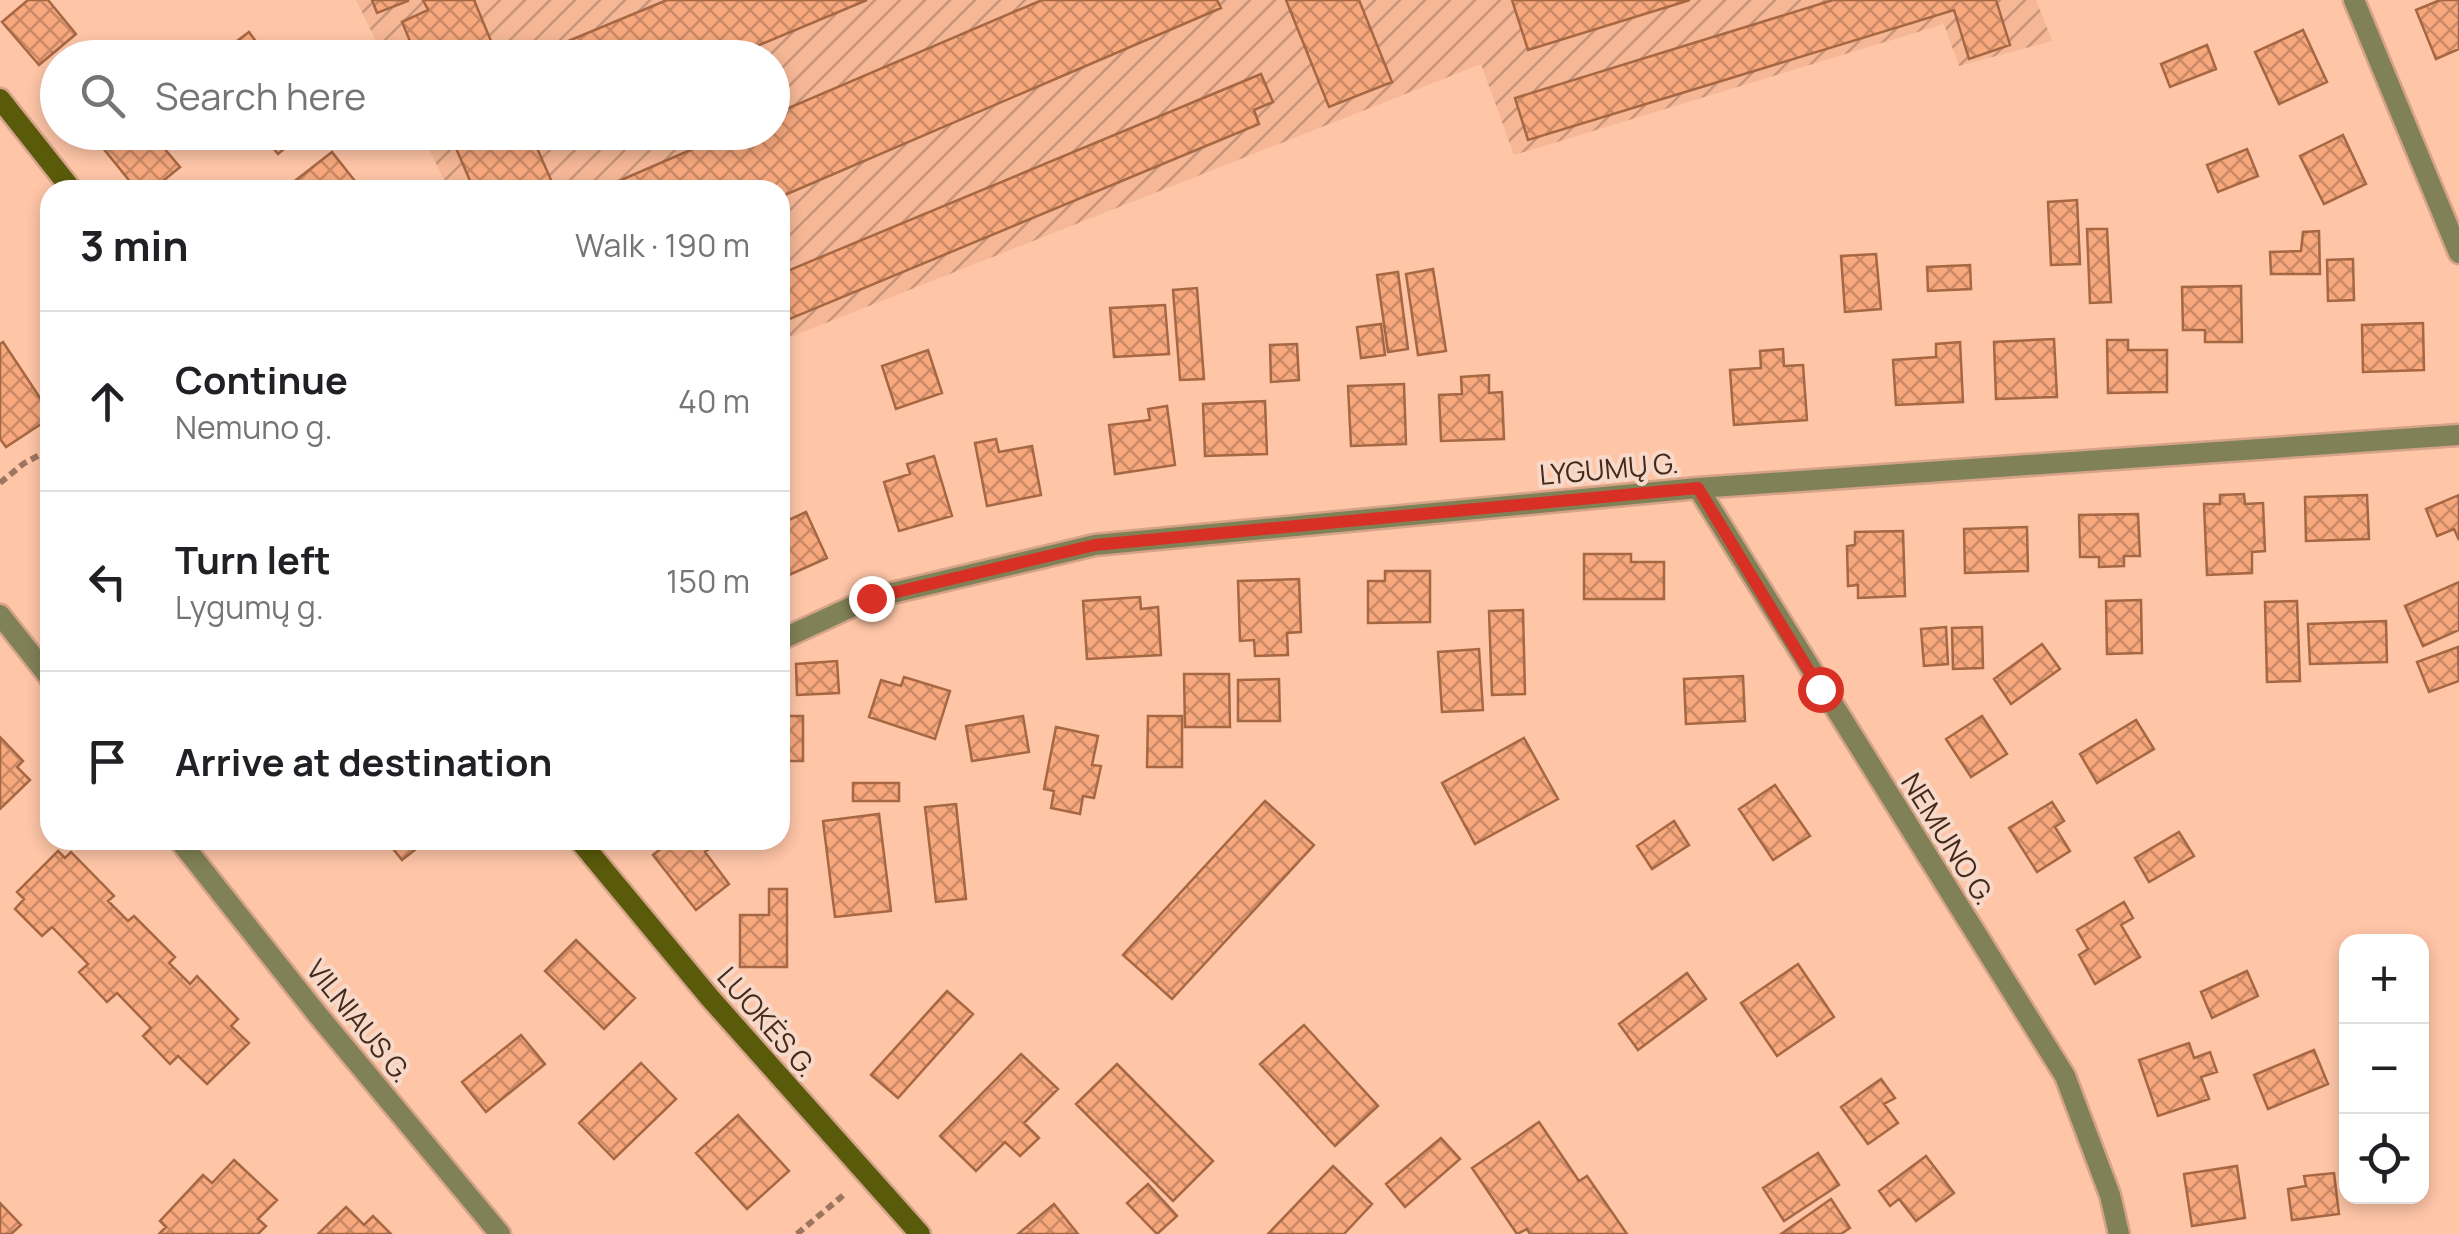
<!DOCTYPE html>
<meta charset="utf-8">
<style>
:root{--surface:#fff;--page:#f6f6f6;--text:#202124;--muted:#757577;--line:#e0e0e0}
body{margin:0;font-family:Manrope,sans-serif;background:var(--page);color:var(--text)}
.controls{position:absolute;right:30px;bottom:30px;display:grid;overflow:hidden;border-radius:20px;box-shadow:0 5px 15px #0003}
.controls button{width:90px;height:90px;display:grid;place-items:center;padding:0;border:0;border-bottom:2px solid var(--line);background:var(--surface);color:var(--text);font:50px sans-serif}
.stop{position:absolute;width:30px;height:30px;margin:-22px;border:8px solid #d93025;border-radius:50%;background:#fff}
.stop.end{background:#d93025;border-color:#fff;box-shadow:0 2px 10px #0008}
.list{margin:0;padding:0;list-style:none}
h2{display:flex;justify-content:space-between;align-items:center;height:130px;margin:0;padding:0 40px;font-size:42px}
h2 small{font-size:32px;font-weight:400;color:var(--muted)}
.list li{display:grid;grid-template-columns:65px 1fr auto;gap:30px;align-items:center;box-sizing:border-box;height:180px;padding:0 40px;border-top:2px solid var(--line)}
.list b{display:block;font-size:38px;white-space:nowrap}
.list p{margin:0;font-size:32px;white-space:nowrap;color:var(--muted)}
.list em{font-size:32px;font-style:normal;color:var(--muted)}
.icon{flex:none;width:55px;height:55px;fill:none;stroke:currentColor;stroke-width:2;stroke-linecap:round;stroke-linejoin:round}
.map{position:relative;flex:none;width:2459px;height:1234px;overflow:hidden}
.search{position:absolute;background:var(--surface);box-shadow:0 5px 15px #0003;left:40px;top:40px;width:750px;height:110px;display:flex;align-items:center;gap:25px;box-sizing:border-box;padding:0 35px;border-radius:55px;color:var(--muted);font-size:38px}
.panel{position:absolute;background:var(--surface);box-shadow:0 5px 15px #0003;left:40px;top:180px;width:750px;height:670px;border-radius:30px}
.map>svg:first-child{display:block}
.industrial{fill:url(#industrial-furrows)}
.building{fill:url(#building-cross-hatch);stroke:#a66743;stroke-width:2.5}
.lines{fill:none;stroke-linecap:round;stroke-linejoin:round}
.street-casing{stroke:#d5a388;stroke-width:25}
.secondary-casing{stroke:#d5a388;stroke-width:25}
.path{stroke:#9e755f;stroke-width:6;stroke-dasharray:8 5;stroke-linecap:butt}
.street{stroke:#808156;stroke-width:20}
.secondary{stroke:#5a5a0b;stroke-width:20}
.route{stroke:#d93025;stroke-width:12}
.labels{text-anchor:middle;stroke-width:8;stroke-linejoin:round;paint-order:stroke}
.street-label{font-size:28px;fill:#452a1b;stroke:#f7d9ca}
</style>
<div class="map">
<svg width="2459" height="1234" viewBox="0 0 2459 1234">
<defs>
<pattern id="industrial-furrows" width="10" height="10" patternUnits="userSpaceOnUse" patternTransform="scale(2.5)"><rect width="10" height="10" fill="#f5b796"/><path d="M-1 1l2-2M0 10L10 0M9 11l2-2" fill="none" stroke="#c8957a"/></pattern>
<pattern id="building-cross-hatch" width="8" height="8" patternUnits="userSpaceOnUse" patternTransform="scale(2.5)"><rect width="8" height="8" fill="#f7a87d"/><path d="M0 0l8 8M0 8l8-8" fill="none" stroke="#ca8966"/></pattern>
</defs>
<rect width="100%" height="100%" fill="#fec5a7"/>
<!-- industrial -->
<path class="industrial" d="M356,0H2036L2052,41L1959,66L1944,24L1514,155L1481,64L780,341V190H449L421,133L772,132V58L384,57Z"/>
<!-- building -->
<path class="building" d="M28,0H48L76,34L39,65L2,22Z
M372,0H408V1L377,13Z
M423,0H474L498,58H417L402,22L428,10Z
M667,0H867L728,58H566L561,44Z
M1042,0H1217L1221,8L780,197V190H598L732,132H772V115Z
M1286,0H1359L1392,82L1329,107Z
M1512,0H1690L1528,50Z
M1833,0H1996L2010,45L1969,59L1954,10L1528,140L1515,98Z
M2440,0H2459V49L2436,59L2416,10Z
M2303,30L2327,82L2279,104L2255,52Z
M249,32L268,58H231L225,50Z
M2207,45L2216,69L2170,87L2161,64Z
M1261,74L1273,102L1254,110L1259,124L780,323V274Z
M110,132H170L174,138L163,147L180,167L152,190H137L98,142Z
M260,132H304L278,154Z
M449,132H530L551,180L528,190H474Z
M2343,135L2366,184L2324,204L2300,156Z
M2247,149L2258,176L2218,192L2207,165Z
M332,152L362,190H303L296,180Z
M2077,200L2080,264L2051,265L2048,202Z
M2087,229H2107L2111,302L2090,303Z
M2319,231L2320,274H2271L2270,252L2301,251L2303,232Z
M1876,254L1881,309L1845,312L1841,256Z
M2353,259L2354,300L2328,301L2327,260Z
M1970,265L1971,289L1928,291L1927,267Z
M1433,269L1446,351L1418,355L1406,274Z
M1398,272L1408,349L1388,352L1377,275Z
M2241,286L2242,342H2205V330H2183L2182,287Z
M1197,288L1204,379L1180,380L1173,290Z
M1165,305L1169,354L1114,357L1110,308Z
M2423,323L2424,370L2363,372L2362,325Z
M1381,324L1385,355L1361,358L1357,327Z
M2054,339L2057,397L1996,399L1994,342Z
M2107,340H2128V350H2167V392L2108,393Z
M3,342L50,413V418L6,447L0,439V344Z
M1960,342L1963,402L1896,405L1893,360L1936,357V344Z
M1297,344L1299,380L1271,382L1270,345Z
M1783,349L1784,366L1803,365L1807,420L1734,425L1730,370L1761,368L1760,351Z
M928,350L942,393L896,409L882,366Z
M1489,375V393L1502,392L1504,439L1441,441L1439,395L1462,394L1461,377Z
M1404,384L1406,444L1351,446L1348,386Z
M1265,401L1267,454L1205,456L1203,404Z
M1167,406L1175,465L1115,474L1109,425L1150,420L1148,409Z
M996,439L999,452L1032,446L1041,495L987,506L975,443Z
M934,456L952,516L899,531L884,482L910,474L907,464Z
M2244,494L2245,504L2263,503L2265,551L2252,552V573L2207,575L2204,504H2220V495Z
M2367,495L2369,539L2306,541L2305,497Z
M2459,495V540L2454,529L2437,536L2426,509Z
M806,512L827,558L780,579V524Z
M2138,514L2140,556H2124V566L2099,567V557H2080L2079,515Z
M2027,527L2028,571L1965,573L1964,529Z
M1903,531L1905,596L1858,598V585L1848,586L1847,546L1855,545V532Z
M1584,554H1631V562H1664V599H1584Z
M1385,571H1430V622L1368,623V581H1385Z
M1299,579L1301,632L1287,633L1288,655L1255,656L1254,640L1240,641L1238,581Z
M2459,582V630L2423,646L2405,606Z
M1140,597L1141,609L1158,607L1161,655L1087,659L1083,601Z
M2141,600L2142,653L2107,654L2106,601Z
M2297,601L2300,681L2267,682L2265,602Z
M1523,610L1525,694L1492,695L1489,611Z
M2386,621L2387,662L2310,664L2308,624Z
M1946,627L1948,664L1924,666L1921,629Z
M1982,627L1983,668L1953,669L1952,628Z
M2042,644L2060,669L2011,704L1994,679Z
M2458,647L2459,681L2429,692L2417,662Z
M1479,649L1483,710L1442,712L1438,652Z
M837,661L839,693L797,695L796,664Z
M1184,674H1229L1230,727H1185Z
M1743,676L1745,721L1686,724L1684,679Z
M904,677L950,691L935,739L869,717L881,680L901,686Z
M1279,679L1280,721H1238V680Z
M780,704H788V716H803V761H780Z
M1023,716L1029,752L972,761L966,726Z
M1148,716H1182V767H1147Z
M1982,716L2007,754L1971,777L1946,739Z
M2136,720L2154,749L2097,783L2080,754Z
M1056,727L1098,736L1092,765L1101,766L1094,798L1083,796L1080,814L1051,808L1054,791L1044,789Z
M0,737L23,761L17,767L30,780L0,809Z
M1524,738L1558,799L1475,844L1442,783Z
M853,783H899V801H853Z
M1775,785L1810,836L1773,860L1739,809Z
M1265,801L1314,845L1172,999L1123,955Z
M2052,802L2064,821L2055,827L2070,851L2037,872L2009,828Z
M956,804L966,899L936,902L925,807Z
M879,814L891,911L835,917L823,821Z
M1674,821L1689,845L1652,869L1637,846Z
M2179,832L2194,856L2149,882L2135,858Z
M386,840H417L421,845L402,860Z
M672,840H720L705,852L729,884L696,910L653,855Z
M58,851L65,858L71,852L114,896L108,901L128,921L134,916L175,957L169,963L190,984L197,976L238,1019L231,1026L249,1043L207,1084L178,1056L170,1064L143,1036L151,1028L117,993L107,1002L79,972L88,964L52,927L42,936L15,909L24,899L17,892Z
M769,889H787V967H740V915H769Z
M2124,902L2133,918L2121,925L2140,957L2095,984L2079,955L2088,949L2077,930Z
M576,940L635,998L604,1029L545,971Z
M1798,964L1834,1017L1777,1056L1741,1003Z
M2247,971L2258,996L2212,1018L2201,992Z
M1687,973L1706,999L1638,1050L1619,1024Z
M947,991L973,1014L898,1098L871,1075Z
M1304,1025L1378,1106L1335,1146L1260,1064Z
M521,1035L545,1064L486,1112L462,1082Z
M2189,1043L2194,1058L2210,1052L2217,1072L2201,1077L2209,1099L2158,1116L2139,1060Z
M2314,1050L2328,1084L2268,1109L2254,1075Z
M1021,1054L1058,1089L1024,1123L1039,1138L1020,1156L1005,1142L976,1171L940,1136Z
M641,1063L676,1099L614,1159L579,1123Z
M1117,1064L1213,1161L1173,1201L1076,1104Z
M1881,1079L1895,1098L1884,1104L1898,1123L1868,1144L1841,1107Z
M738,1115L789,1171L747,1209L696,1153Z
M1539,1122L1579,1181L1587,1176L1627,1234H1530L1527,1229L1517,1234L1472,1168Z
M1441,1138L1460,1159L1405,1207L1386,1184Z
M1818,1153L1839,1185L1784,1221L1763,1188Z
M1926,1156L1954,1193L1916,1221L1899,1199L1890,1206L1879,1191Z
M234,1160L277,1200L258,1219L266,1226L258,1234H159L166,1227L160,1221L203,1175L212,1183Z
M1333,1166L1372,1204L1344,1234H1268Z
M2237,1166L2245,1218L2192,1226L2184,1174Z
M2334,1173L2339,1214L2292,1220L2288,1189L2306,1186L2304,1176Z
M1148,1184L1177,1216L1157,1234L1127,1203Z
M1831,1199L1850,1228L1841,1234H1781Z
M0,1203L21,1225L11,1234H0Z
M1054,1204L1078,1234H1018Z
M346,1207L364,1225L373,1216L391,1234H318Z"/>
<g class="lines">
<defs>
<path id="street" d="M2354,0L2459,253
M1698,488L2065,1076L2110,1195L2119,1234
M0,615L50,678
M780,640L871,598L1095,545L1698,488L2459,435
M179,840L317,1014L500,1234"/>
<path id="secondary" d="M0,99L72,190
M579,840L710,998L920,1234"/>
</defs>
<!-- street casing -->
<use href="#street" class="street-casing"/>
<!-- secondary casing -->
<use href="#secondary" class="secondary-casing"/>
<!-- path -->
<path class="path" d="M0,483L23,464L50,449
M797,1234L846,1193"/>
<!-- street -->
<use href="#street" class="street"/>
<!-- secondary -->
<use href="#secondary" class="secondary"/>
</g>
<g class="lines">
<!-- route -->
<path class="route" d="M871,598L1095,545L1698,488L1820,689"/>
</g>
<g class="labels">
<!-- street labels -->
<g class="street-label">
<text transform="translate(1609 469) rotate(-5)" y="10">LYGUMŲ G.</text>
<text transform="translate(1948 839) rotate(58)" y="10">NEMUNO G.</text>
<text transform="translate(359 1021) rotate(51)" y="10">VILNIAUS G.</text>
<text transform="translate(767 1022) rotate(49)" y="10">LUOKĖS G.</text>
</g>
</g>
</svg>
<div class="controls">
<button>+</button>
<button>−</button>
<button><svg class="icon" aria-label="locate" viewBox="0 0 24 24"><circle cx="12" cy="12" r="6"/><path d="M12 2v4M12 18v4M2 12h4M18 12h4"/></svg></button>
</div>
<div class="stop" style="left:1820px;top:689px"></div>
<div class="stop end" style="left:871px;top:598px"></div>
<div class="search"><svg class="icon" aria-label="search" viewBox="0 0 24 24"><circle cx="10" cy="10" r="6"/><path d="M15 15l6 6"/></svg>Search here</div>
<section class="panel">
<h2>3 min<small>Walk · 190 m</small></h2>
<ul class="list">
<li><svg class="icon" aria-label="ahead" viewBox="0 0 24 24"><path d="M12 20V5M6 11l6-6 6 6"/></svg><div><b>Continue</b><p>Nemuno g.</p></div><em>40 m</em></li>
<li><svg class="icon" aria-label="left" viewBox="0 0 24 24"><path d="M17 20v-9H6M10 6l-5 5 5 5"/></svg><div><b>Turn left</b><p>Lygumų g.</p></div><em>150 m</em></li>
<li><svg class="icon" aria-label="arrive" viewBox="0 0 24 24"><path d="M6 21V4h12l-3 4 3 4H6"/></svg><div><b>Arrive at destination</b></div></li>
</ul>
</section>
</div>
